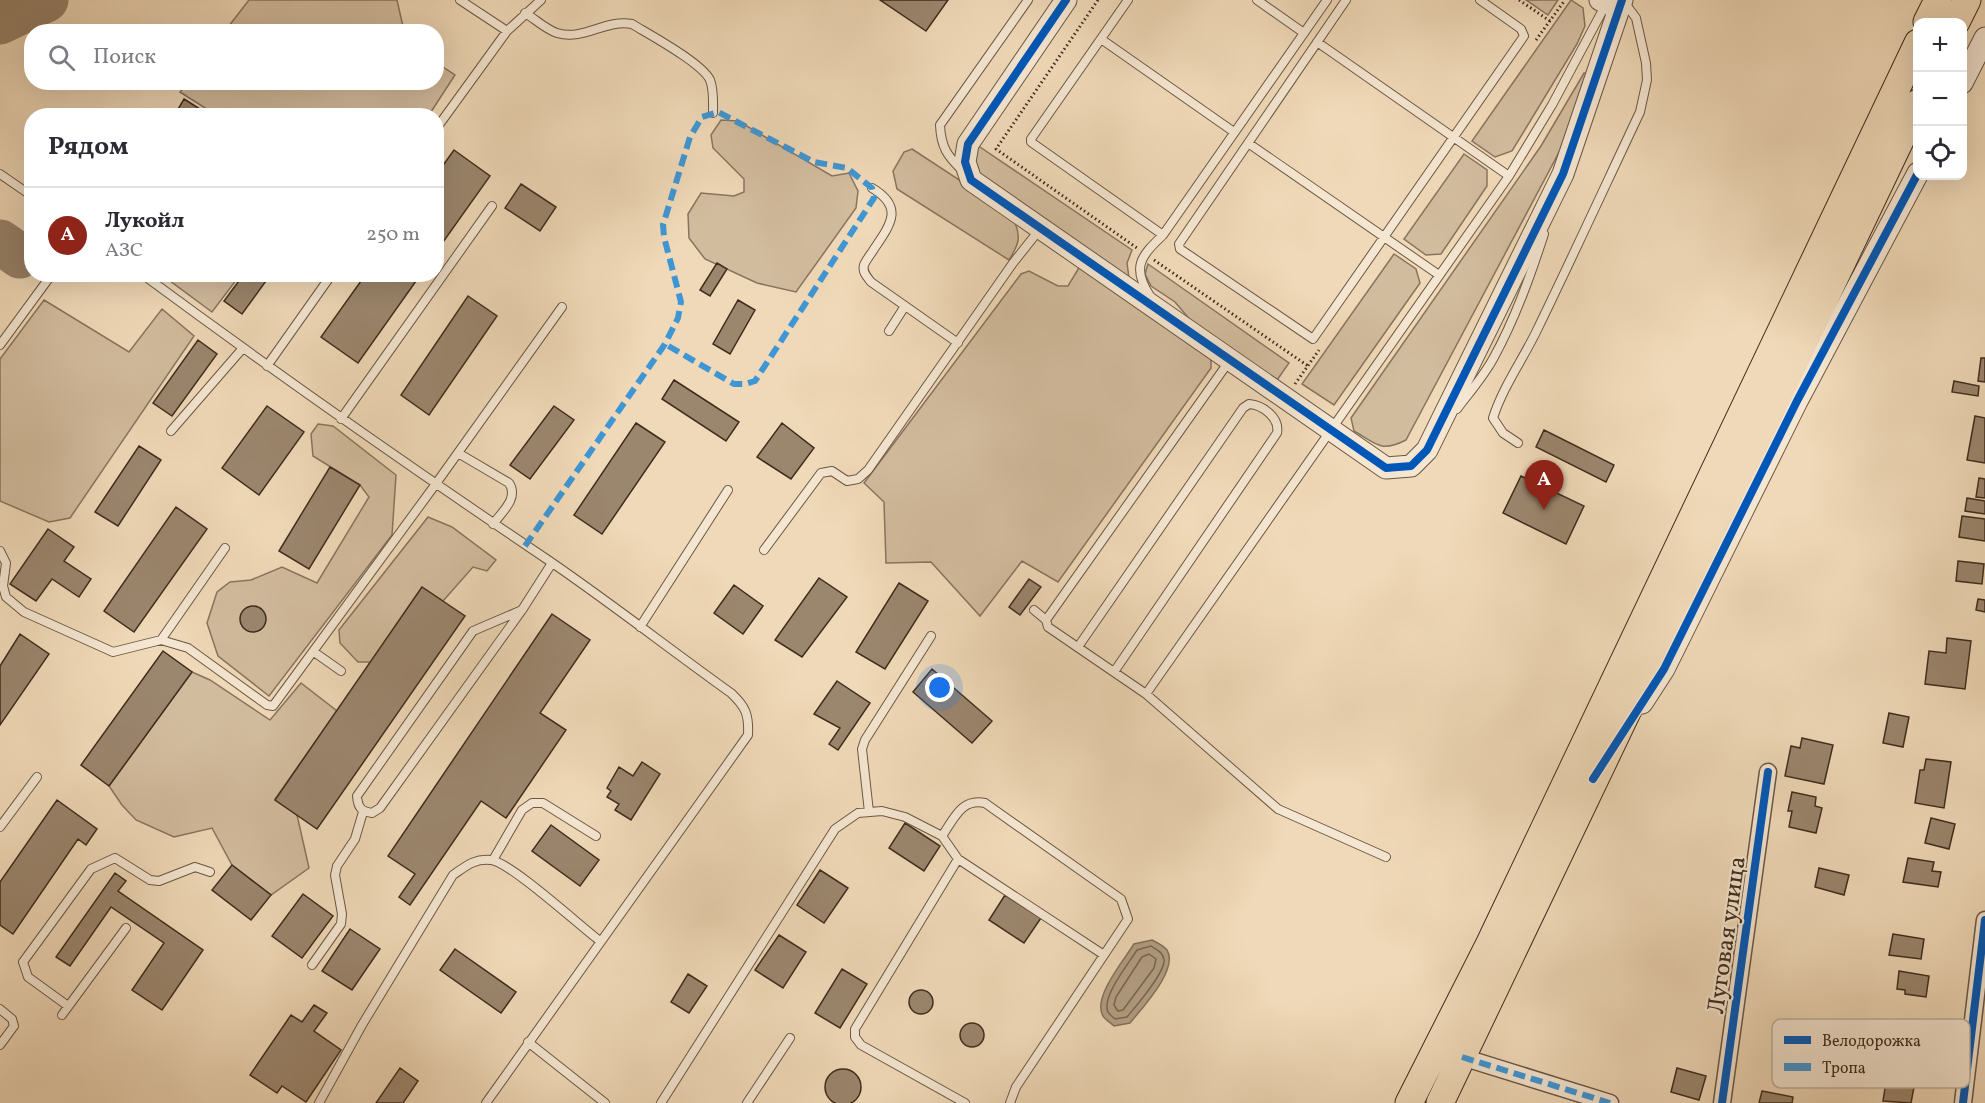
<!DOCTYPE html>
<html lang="ru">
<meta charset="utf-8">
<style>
:root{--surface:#fff;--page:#f2f2f3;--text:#2b2b33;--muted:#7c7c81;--line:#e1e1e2;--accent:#8f2418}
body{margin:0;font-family:Vollkorn,serif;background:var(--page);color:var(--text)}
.controls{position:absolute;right:18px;top:18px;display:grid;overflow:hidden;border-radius:12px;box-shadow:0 6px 24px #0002}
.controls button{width:54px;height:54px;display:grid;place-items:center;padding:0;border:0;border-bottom:2px solid var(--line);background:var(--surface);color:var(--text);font:30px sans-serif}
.you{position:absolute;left:940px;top:688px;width:21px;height:21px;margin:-15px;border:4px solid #fff;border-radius:50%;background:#1a73e8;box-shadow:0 0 0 9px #1a73e833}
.badge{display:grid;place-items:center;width:39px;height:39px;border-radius:50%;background:var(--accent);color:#fff;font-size:20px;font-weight:700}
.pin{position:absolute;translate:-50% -50px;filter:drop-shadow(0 2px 3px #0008)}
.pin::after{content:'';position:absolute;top:32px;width:21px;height:18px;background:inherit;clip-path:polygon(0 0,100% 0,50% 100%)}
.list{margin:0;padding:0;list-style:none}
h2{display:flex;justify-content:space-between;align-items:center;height:78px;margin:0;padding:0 24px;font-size:26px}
h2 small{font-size:20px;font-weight:400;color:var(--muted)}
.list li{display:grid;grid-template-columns:39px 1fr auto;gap:18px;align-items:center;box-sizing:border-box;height:96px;padding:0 24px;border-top:2px solid var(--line)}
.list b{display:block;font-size:22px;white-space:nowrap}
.list p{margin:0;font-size:20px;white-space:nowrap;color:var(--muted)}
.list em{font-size:20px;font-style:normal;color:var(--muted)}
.icon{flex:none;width:33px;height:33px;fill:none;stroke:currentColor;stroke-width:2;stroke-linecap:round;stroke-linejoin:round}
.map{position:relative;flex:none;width:1985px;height:1103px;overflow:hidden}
.search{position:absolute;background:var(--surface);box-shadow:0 6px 24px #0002;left:24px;top:24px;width:420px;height:66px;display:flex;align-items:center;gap:15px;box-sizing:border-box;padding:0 21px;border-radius:24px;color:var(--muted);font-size:22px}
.panel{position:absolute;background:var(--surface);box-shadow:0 6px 24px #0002;left:24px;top:108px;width:420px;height:174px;border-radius:24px}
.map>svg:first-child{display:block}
.green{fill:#d2bc9e;stroke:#88745e;stroke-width:1.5}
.water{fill:#b39f84;stroke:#84715b;stroke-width:1.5}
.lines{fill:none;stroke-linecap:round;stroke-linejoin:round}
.shore{stroke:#786651;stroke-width:1.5}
.taxiway{stroke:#97836b;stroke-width:45}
.building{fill:#9b866e;stroke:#3e2d1e;stroke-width:1.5}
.service-casing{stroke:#6a5844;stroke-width:10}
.minor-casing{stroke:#6a5844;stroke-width:19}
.tertiary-casing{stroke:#6a5844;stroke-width:23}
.primary-casing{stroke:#3e2d1e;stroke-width:29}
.path{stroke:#3e2d1e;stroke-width:3;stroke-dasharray:1.5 3;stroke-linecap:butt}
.service{stroke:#f5e6d1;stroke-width:8}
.minor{stroke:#f5e6d1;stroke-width:16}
.tertiary{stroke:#f5e6d1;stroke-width:21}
.primary{stroke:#f0d9b8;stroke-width:27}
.quiet{stroke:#3f96d5;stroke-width:6;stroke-dasharray:12 6;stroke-linecap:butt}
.cycleway-casing{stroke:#f5e6d1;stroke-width:11}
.cycleway{stroke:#0057b8;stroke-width:8}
.labels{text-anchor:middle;stroke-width:4.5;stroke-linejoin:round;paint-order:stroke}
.street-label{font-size:24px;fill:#3e2d1e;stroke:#f5e6d1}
.key{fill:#f5e6d1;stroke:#beae9b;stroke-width:1.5}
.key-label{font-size:16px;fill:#3e2d1e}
</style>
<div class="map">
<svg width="1985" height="1103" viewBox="0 0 1985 1103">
<rect width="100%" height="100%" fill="#f0d9b8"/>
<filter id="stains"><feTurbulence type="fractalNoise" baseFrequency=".00333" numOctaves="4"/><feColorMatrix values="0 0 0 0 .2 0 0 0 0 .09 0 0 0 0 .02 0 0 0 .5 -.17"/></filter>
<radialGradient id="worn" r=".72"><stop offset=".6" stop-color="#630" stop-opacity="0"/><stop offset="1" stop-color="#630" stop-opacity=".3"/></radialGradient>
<!-- green -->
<path class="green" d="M249,0H397L404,31H225Z
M1526,0H1558L1548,15Z
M1571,0L1583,8L1585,26L1577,44L1512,151L1495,157L1472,141Z
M437,63L455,75L429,115H216L180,92L188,82H436Z
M1584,73L1591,74L1565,141L1406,440C1380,453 1377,444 1354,431L1351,418L1541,146Z
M721,120L738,121L832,176L849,173L858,191L856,208L796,292L757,283L705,259L689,238L688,214L701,193L734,196L744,192V179L713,148L711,135Z
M977,145L1132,250L1127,263L1129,278L972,168Z
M912,149L961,181L1014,221C1022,237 1018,246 1009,260L897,189L893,171L904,152Z
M1464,154L1487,170V186L1441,254L1426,255L1404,239Z
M1394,254L1416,269L1420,283L1334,405L1302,384Z
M1148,264L1289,363L1275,383L1197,328L1175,302L1151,286L1145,274Z
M1080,266L1205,352L1211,360V368L1058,582L1022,561L980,616L931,562L886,563L884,502L864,483L1021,274L1029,271L1058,286H1068Z
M162,275H240L212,312Z
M44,300L129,352L162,309L194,336L70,518L49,522L0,501V359Z
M318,424L333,426L396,475L392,535L269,696L218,656L207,623L217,592L230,582L251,580L282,567L317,583L369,497L360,485L313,456L311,434Z
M428,517L452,527L496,560L487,571L473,567L443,601L422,587L371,662H358L340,643L339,630Z
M192,672L210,680L270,720L301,683L337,711L275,799L297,815L309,868L271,895L232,865L212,828L174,837L136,820L122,805L109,786Z"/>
<!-- water -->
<path class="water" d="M1152,940C1156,942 1164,946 1167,950C1179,969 1142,1008 1130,1023L1114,1026C1111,1023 1105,1020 1103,1016C1092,998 1124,960 1134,944Z"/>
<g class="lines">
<!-- shore -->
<path class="shore" d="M1151,946C1157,950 1163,952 1164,960C1165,973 1136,1006 1127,1017L1115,1019C1114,1018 1109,1014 1108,1012C1101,997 1129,963 1137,950Z
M1149,954L1156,959L1154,968L1123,1010L1118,1011L1114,1005L1116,997L1142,957Z"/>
<!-- taxiway -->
<path class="taxiway" d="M0,22L46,0
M0,242L20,256"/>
</g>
<!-- building -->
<path class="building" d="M880,0H948L926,31Z
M184,99L211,116H174Z
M454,150L490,176L436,252V175Z
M521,184L556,207L540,231L505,208Z
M717,263L727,269L710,296L700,290Z
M244,274H271L242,314L224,301Z
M366,274H421L358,363L321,337Z
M468,296L497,316L429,415L401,395Z
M738,300L755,310L730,354L713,344Z
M198,340L217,354L172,416L153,403Z
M1981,358H1985V382L1978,381Z
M674,380L739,422L726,441L662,399Z
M1954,381L1979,386L1978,396L1952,392Z
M267,406L304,432L259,495L222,468Z
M554,406L574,420L530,479L510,465Z
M1975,416L1985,418V463L1967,460Z
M636,423L665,442L602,534L574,515Z
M782,423L814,448L791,479L757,457Z
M1544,430L1614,465L1606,482L1536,447Z
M139,446L161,460L118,526L95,512Z
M330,467L360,485L309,569L279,551Z
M1521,476L1584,506L1566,544L1503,513Z
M1979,478L1985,479V498L1976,497Z
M1967,498L1985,501V514L1965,511Z
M176,507L207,529L134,632L104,611Z
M1962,516L1985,519V541L1959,537Z
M48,529L74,547L64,561L91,579L79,597L52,579L36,601L10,584Z
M1958,561L1984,564L1982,584L1956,581Z
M819,578L847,597L802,657L775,640Z
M1029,579L1041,587L1020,615L1009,607Z
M899,583L928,601L885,669L856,652Z
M734,585L763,606L743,634L714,613Z
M422,587L465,616L317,829L275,800Z
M1978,599L1985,600V612L1976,610Z
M240 619a13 13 0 1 1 26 0a13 13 0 1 1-26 0Z
M552,614L590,640L540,713L566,730L506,818L481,801L410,905L399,897L415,874L388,856Z
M20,634L49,654L0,725V666Z
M1947,638L1971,641L1965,689L1925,684L1929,651L1946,653Z
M163,651L192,672L109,786L81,765Z
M932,669L992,721L972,743L913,692Z
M837,681L870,703L838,750L829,744L840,728L814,714Z
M1889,713L1909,717L1903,747L1883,743Z
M1802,738L1833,745L1824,784L1785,776L1791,746L1800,748Z
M1926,759L1951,762L1944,808L1915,803L1920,770H1924Z
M642,762L660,774L631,820L615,810L619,804L607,797L611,791L607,788L619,767L633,776Z
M1792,792L1816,797L1815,806L1822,808L1816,833L1789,827L1792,811H1788Z
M57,800L97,829L86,845L78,839L13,934L0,925V882Z
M1931,818L1955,824L1949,849L1925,843Z
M905,823L940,846L924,871L889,848Z
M551,825L599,860L580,886L532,851Z
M1908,858L1934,862L1932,871L1941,872L1938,887L1903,882Z
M232,865L271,895L251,920L212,890Z
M1819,868L1849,875L1844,895L1815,887Z
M820,870L848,888L824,923L797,905Z
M115,873L126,881L118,891L203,950L162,1010L132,990L164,943L111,907L70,966L56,957Z
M303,894L333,916L302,958L272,936Z
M1005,895L1041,918L1024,943L989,920Z
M350,929L380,949L352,990L322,971Z
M1893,934L1924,939L1921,959L1889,955Z
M779,935L806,952L783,988L755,970Z
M455,949L516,992L501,1013L440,970Z
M842,969L867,984L840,1028L815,1013Z
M1899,971L1929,976L1926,997L1905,994V990L1897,989Z
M688,974L707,986L689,1013L671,1002Z
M909 1002a12 12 0 1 1 24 0a12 12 0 1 1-24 0Z
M314,1005L327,1013L314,1031L341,1050L306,1102L282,1086L277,1093L250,1075L291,1015L302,1022Z
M960 1035a12 12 0 1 1 24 0a12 12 0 1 1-24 0Z
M400,1068L418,1081L403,1103H376Z
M1677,1068L1706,1076L1699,1100L1671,1092Z
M825 1087a18 18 0 1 1 36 0a18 18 0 1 1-36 0Z
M1886,1082L1914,1087L1911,1103L1883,1101Z
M1762,1091L1793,1097L1792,1103H1759Z"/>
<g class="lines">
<defs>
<path id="service" d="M460,0L507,31L541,0
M1128,0L1031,139V142L1163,235
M1257,0L1304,33
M1346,0L1179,244L1180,249L1313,339L1524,36L1521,29L1480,0
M525,13C535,19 547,30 557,33C584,41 605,19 632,24C650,35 702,63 710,80C714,90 713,103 713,113
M1101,39L1234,132
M1317,42L1509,176
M436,129L507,31
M1248,143L1439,275
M963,171C947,156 941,147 940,125L1028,0
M0,174L32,196
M872,188C904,207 891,224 874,249C871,254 866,260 864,265C862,272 867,277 871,282L958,343
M142,274C276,373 413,469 551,562C612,604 671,650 731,693C746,707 749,715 748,735L486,1103
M1150,296C1131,267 1141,256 1163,235L1327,0
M889,331L905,306
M0,345L52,274
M1230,360L1046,620L1048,627L1146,694L1509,176L1552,105L1606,4
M267,366L332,274
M1457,409C1469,393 1483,377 1493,359C1515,319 1530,277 1544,234
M341,419L492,206
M171,431L243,348
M1518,443L1503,433L1493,418C1503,386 1524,358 1538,328C1573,256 1606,184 1640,112L1647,80L1646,63L1636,18L1624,2
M458,453L509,483C519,498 502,512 493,524
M764,550L821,473L832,471L847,481L858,479L868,470L1013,263L1040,229
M0,551L6,563L3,586L6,597L24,612L113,652L161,640L188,648L267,705L273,706L435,485L562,307
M522,610L473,631L357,796C358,808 361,811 372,813L380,808L522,610L552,563
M1034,610L1046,620
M640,627L728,490
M161,640L225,548
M1078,647L1243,408L1249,404C1263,405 1280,418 1277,433L1114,672
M314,652L341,671
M1146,694L1278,809L1386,857
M869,812L862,749L865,740L931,636
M0,827L37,777
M942,836C954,819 961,798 985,803L1121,899L1128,919L1016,1087L1010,1103
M958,859L855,1029V1037L861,1045L965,1103
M493,860L522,810L532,803H543L596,836
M312,965L341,924L342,914L335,875L337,866L355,839L363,812
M68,1006L28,977L23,962L91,869L115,858L150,880L159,881L195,867L210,872
M0,1009L12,1019L14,1026L0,1045
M62,1015L126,928
M528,1042L605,1103
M319,1103L362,1025L453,875C466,866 475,858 491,860C510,862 580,926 600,941
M661,1103L835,829L858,813L882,811L905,817L942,836L958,859L1104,955
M747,1103L790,1038"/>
<path id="minor" d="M1462,1057L1610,1103
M1722,1103L1768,772
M1963,1103L1985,920"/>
<path id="tertiary" d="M1066,0L968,144L965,162L971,180L1386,468L1411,466L1427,450L1563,174L1622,0
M1600,0L1611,5L1622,0
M1962,83L1985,38
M1642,703L1664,669L1797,401L1918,173"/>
<path id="primary" d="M1927,22L1938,0
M1956,22L1967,0
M1409,1103L1490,943L1918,43
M1440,1103L1918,103"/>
</defs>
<!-- service casing -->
<use href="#service" class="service-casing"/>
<!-- minor casing -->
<use href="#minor" class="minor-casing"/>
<!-- tertiary casing -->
<use href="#tertiary" class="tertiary-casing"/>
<!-- primary casing -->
<use href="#primary" class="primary-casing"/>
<!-- path -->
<path class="path" d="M1098,0L996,149L1137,248
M1519,0L1550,21
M1536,40L1565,0
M1154,260L1308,366
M1295,384L1319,350"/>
<!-- service -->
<use href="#service" class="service"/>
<!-- minor -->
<use href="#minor" class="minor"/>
<!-- tertiary -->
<use href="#tertiary" class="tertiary"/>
<!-- primary -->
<use href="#primary" class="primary"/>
<!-- quiet -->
<path class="quiet" d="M525,546L665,344L678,318L681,302L664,237L663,225L690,137L702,117L718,112L814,162L847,168L872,188L874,198L755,381L745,384H734L665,344
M1462,1057L1610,1103"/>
<defs>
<path id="cycleway" d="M1066,0L968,144L965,162L971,180L1386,468L1411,466L1427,450L1563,174L1622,0
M1593,779L1664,669L1797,401L1918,173
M1722,1103L1768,772
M1963,1103L1985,920"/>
</defs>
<!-- cycleway casing -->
<use href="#cycleway" class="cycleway-casing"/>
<!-- cycleway -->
<use href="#cycleway" class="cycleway"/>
</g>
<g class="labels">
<!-- street labels -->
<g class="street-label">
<text transform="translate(1726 935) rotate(-82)" y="8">Луговая улица</text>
</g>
</g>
<!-- legend -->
<rect x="1772" y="1019" width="198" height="69" rx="9" class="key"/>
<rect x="1784" y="1036" width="27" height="8" fill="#0057b8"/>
<rect x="1784" y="1063" width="27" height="8" fill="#3f96d5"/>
<g class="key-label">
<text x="1822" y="1046">Велодорожка</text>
<text x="1822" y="1073">Тропа</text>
</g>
<rect width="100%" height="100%" filter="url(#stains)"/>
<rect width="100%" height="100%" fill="url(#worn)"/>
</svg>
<div class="controls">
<button>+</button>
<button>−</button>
<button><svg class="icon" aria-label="locate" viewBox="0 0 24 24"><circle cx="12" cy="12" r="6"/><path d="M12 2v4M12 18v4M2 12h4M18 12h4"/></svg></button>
</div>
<div class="you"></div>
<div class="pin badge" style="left:1544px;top:510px">A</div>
<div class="search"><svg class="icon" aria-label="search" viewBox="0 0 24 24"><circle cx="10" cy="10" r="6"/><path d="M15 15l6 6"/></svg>Поиск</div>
<section class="panel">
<h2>Рядом<small></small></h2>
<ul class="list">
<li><span class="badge">A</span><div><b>Лукойл</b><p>АЗС</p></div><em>250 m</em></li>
</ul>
</section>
</div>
